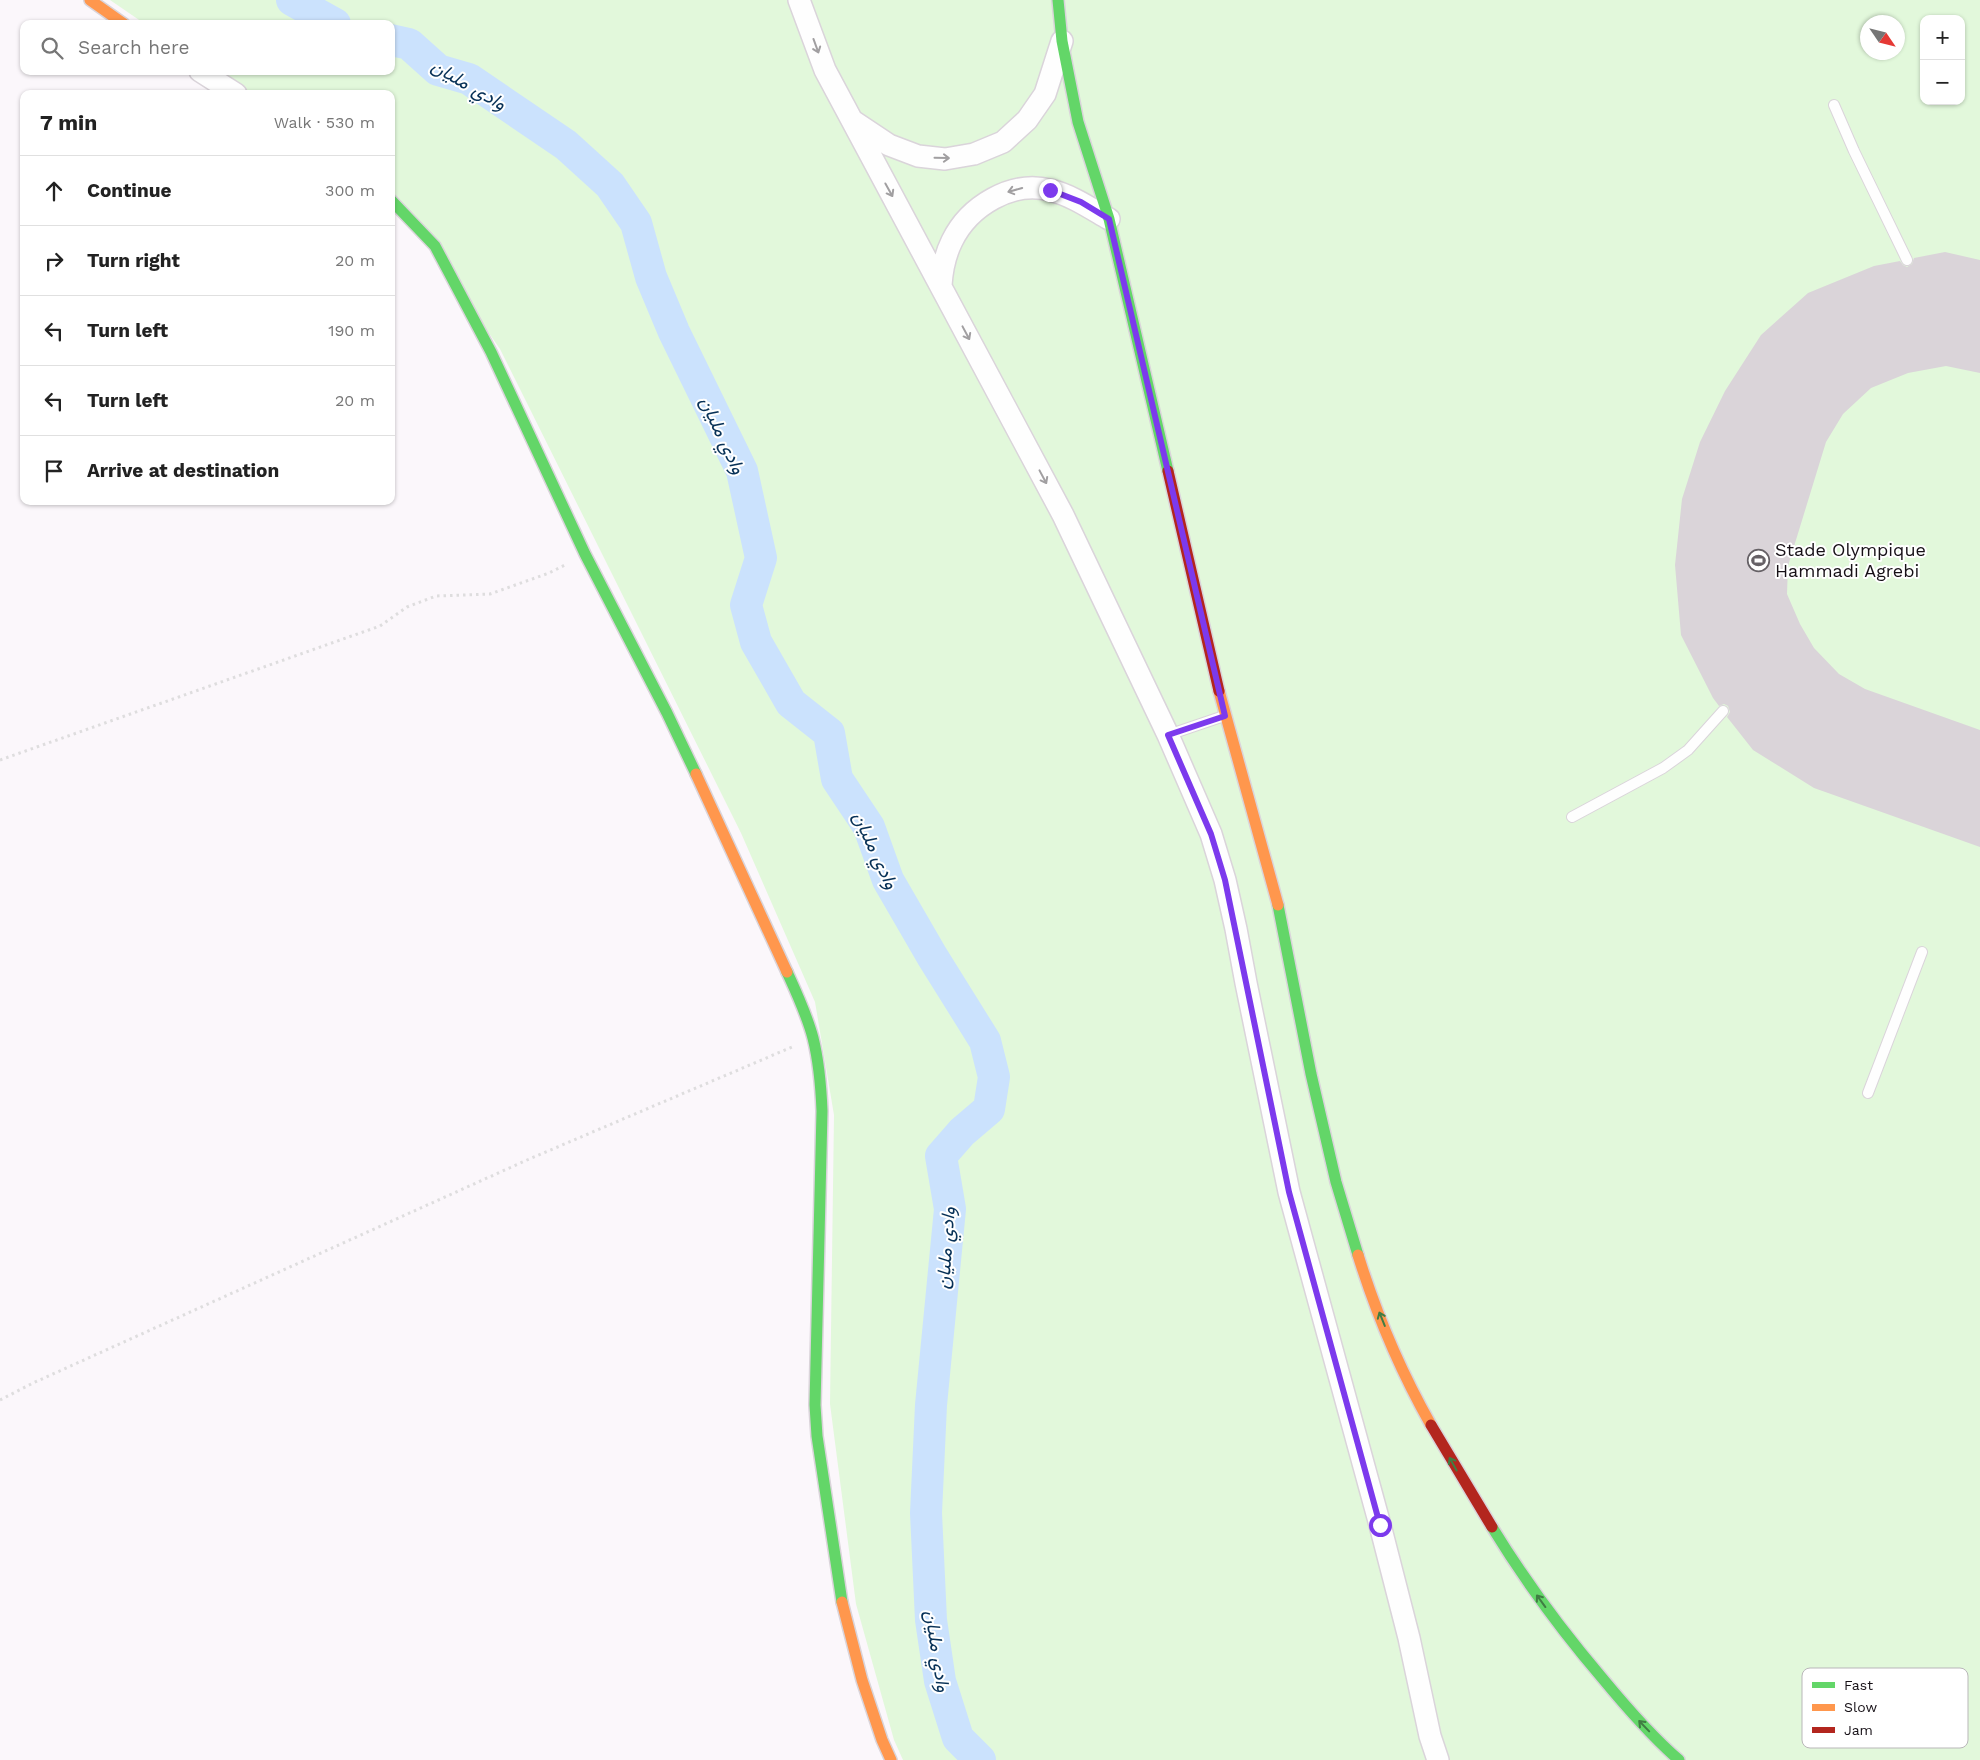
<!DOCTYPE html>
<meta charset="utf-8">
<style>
:root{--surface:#fff;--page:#f2f2f2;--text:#222;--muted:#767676;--line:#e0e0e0}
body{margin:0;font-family:"Work Sans",Vazirmatn,sans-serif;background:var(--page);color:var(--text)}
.controls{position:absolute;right:15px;top:15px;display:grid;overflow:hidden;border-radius:10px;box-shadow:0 1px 4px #0004}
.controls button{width:45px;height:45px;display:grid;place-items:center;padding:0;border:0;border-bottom:1px solid var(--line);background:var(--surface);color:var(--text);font:25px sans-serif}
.compass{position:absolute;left:1860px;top:15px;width:45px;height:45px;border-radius:50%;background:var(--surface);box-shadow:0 1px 4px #0004;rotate:125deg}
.stop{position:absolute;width:15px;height:15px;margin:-11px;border:4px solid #7c3aed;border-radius:50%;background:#fff}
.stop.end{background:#7c3aed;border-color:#fff;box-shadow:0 1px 5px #0008}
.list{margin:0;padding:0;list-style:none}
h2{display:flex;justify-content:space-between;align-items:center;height:65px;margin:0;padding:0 20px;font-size:21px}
h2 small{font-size:16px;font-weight:400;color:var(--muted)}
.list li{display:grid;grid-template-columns:32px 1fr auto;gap:15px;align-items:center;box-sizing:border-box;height:70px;padding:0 20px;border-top:1px solid var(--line)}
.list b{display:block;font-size:19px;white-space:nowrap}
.list em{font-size:16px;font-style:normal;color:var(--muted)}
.icon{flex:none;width:28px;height:28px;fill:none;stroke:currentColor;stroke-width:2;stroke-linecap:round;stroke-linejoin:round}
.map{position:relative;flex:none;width:1980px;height:1760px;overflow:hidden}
.search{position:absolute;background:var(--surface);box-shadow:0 1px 4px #0004;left:20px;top:20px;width:375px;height:55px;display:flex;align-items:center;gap:12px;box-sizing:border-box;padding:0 18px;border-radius:10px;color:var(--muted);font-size:19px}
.panel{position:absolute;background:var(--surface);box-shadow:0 1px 4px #0004;left:20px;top:90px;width:375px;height:415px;border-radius:10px}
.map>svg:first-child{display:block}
.green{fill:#e2f8db;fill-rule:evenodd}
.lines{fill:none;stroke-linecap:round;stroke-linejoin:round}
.river{stroke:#cbe2fd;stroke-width:32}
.building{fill:#dad4d9}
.lane-casing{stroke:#dad4da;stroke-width:12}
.street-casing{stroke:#dad4da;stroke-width:24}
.fast-casing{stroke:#dad4da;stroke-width:14}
.slow-casing{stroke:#dad4da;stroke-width:14}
.jam-casing{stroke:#dad4da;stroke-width:14}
.path{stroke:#deddde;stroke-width:3;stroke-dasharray:2.5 4;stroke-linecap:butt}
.lane{stroke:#fefefe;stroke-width:10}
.street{stroke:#fefefe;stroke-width:21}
.fast{stroke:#63d668;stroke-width:11}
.slow{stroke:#ff974d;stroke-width:11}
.jam{stroke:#b3261e;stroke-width:11}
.oneway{stroke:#a19fa1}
.oneway2{stroke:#407d43}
.route{stroke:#7c3aed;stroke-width:6}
.labels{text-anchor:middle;stroke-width:4;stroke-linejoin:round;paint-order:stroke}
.poi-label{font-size:18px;fill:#161016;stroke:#fff;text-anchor:start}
.water-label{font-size:19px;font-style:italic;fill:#073157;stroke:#fff}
.key{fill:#fff;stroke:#b9b7b9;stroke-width:1}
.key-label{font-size:14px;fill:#161016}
</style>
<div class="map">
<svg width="1980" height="1760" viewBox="0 0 1980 1760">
<rect width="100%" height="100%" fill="#fbf7fb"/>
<!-- green -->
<path class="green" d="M110,0H1980V1760H903L894,1740L856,1604L830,1404L834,1115L815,1002L741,833L500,349L391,193V94H250L216,71H391V24H145ZM1924,19H1961V101H1924ZM1868,22H1898V52H1868Z"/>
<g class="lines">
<!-- river -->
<path class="river" d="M292,0L335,24
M391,40L409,44L438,70L469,79L566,145L610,185L636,223L651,277L674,332L742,471L761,558L746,605L756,642L791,703L829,733L837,779L869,827L888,880L932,956L985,1041L994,1077L989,1109L962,1132L941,1156L950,1209L931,1405L926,1513L931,1620L940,1681L958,1738L980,1760"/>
</g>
<!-- building -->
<path class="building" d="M1945,252L1980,260V373L1946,366L1908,373L1871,388L1843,414L1826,442L1788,566L1787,594L1800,624L1814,648L1839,674L1865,689L1980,730V847L1814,788L1753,750L1727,717L1730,712L1728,706L1724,704L1719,706L1713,698L1681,635L1675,565L1682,499L1700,442L1725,391L1761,335L1808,293L1874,266L1900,261L1903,265L1907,267L1912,264L1914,258Z"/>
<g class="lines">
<defs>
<path id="lane" d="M1834,105L1854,151L1907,260
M1168,735L1224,716
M1572,817L1663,768L1688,750L1723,711
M1868,1093L1922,952"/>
<path id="street" d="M799,0L825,70L1063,515L1168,735L1211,834L1225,880L1236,929L1246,983L1289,1192L1380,1525L1409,1638L1430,1736L1438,1760
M200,71L236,94
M853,121L889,145L918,156L945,159L974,154L1003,142L1027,120L1045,94L1062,41
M941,285C942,270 945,255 952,241C969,206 1012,180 1050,190C1071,195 1090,208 1109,219"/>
<path id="fast" d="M1058,0L1062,41L1078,122L1109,219L1168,471
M391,200L435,246L491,352L585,554L667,713L696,774
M1278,905L1311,1074L1336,1182L1358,1255
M787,972C797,994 807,1015 813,1038C819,1062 821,1086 822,1111L815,1405L817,1436L842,1602
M1492,1527C1525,1581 1562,1631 1603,1679C1627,1708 1651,1736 1679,1760"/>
<path id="slow" d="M90,0L124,24
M1219,691L1278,905
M696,774L787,972
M1358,1255C1376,1313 1401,1372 1431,1425
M842,1602L862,1680L882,1740L891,1760"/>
<path id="jam" d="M1168,471L1219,691
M1431,1425L1492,1527"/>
</defs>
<!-- lane casing -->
<use href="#lane" class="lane-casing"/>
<!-- street casing -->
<use href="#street" class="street-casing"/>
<!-- fast casing -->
<use href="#fast" class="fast-casing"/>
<!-- slow casing -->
<use href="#slow" class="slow-casing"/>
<!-- jam casing -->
<use href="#jam" class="jam-casing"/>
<!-- path -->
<path class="path" d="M0,760L380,626L407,607L436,596L490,594L549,573L567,564
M0,1400L33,1383L527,1160L792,1047"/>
<!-- lane -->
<use href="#lane" class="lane"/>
<!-- street -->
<use href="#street" class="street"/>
<!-- fast -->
<use href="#fast" class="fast"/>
<!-- slow -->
<use href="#slow" class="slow"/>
<!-- jam -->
<use href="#jam" class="jam"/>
</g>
<!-- one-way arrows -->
<defs><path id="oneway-shaft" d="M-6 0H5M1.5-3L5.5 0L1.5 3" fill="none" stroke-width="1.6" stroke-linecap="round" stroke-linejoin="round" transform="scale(1.25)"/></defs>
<g class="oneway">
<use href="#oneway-shaft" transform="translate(816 46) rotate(70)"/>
<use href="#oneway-shaft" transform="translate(942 158) rotate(1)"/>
<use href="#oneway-shaft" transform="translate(889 190) rotate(61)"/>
<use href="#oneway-shaft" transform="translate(1015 190) rotate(164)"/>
<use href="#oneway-shaft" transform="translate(966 333) rotate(62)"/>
<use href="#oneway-shaft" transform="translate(1043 477) rotate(62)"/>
</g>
<g class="oneway2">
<use href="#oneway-shaft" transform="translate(1382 1319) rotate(-112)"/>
<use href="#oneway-shaft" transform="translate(1453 1464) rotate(-119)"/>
<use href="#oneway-shaft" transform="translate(1541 1601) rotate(-126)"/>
<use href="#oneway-shaft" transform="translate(1644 1726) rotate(-134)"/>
</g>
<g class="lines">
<!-- route -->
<path class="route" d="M1050,190L1081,202L1109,219L1225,716L1168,735L1211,834L1225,880L1289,1192L1380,1525"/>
</g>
<!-- icons -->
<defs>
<symbol id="stadium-ring" viewBox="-11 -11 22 22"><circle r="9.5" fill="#fff" stroke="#666166" stroke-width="1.5"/><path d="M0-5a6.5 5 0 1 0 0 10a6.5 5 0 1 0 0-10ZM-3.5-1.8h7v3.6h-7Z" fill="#666166"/></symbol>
</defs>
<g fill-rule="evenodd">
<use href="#stadium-ring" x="1746" y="548" width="25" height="25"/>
</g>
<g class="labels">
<!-- poi labels -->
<g class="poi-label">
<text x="1775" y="556">Stade Olympique<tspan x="1775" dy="21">Hammadi Agrebi</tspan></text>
</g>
<!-- water labels -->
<g class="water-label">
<text transform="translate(469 84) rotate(30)" y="7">وادي مليان</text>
<text transform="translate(723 435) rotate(65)" y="7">وادي مليان</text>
<text transform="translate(876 850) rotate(65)" y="7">وادي مليان</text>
<text transform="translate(945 1248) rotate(-86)" y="7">وادي مليان</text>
<text transform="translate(938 1651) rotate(81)" y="7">وادي مليان</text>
</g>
</g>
<!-- legend -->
<rect x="1802" y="1668" width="166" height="80" rx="8" class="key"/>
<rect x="1812" y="1682" width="23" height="6" fill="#63d668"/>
<rect x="1812" y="1704" width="23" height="7" fill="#ff974d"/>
<rect x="1812" y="1727" width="23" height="6" fill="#b3261e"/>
<g class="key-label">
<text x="1844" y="1690">Fast</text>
<text x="1844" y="1712">Slow</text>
<text x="1844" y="1735">Jam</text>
</g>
</svg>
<div class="controls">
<button>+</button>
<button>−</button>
</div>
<svg class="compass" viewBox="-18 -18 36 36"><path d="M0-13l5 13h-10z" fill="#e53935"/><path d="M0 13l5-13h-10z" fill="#767676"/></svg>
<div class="stop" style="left:1380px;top:1525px"></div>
<div class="stop end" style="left:1050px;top:190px"></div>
<div class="search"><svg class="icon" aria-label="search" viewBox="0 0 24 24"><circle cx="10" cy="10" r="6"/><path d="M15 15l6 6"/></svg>Search here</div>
<section class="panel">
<h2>7 min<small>Walk · 530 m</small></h2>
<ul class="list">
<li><svg class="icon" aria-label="ahead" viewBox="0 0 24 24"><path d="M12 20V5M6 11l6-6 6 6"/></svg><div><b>Continue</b></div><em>300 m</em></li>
<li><svg class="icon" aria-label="right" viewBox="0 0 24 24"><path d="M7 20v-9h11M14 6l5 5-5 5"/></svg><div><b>Turn right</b></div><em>20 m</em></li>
<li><svg class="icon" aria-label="left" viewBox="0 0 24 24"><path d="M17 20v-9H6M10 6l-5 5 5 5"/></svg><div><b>Turn left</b></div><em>190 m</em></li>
<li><svg class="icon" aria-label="left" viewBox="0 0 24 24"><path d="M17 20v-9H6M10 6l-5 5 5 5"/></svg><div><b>Turn left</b></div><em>20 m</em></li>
<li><svg class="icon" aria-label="arrive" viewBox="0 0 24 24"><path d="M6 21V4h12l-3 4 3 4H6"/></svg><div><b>Arrive at destination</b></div></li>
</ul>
</section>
</div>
